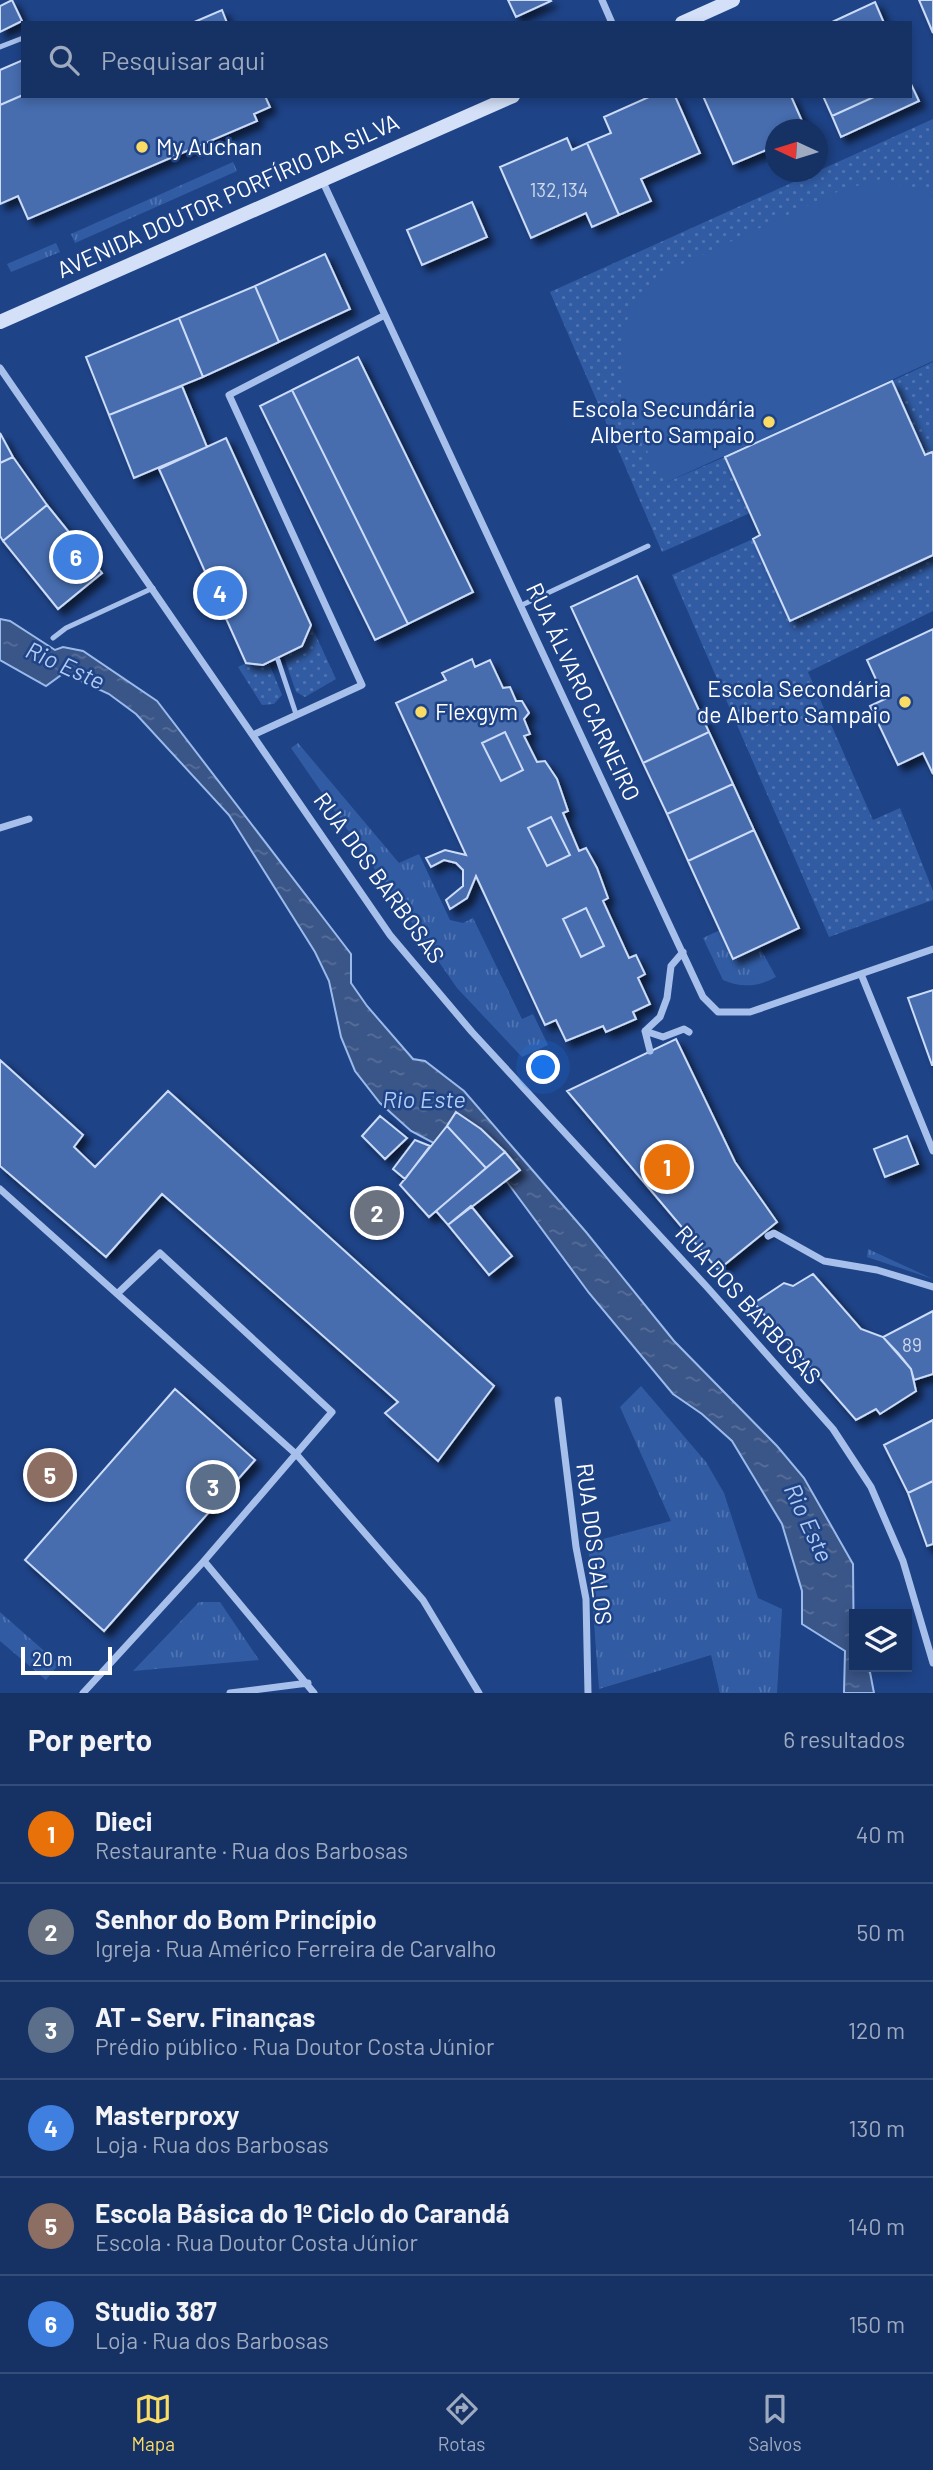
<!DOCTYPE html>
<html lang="pt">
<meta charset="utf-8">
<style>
:root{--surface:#163265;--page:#1f3a6b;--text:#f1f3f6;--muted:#9eaabf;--line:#354d79;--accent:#fadb66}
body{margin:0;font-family:Barlow,sans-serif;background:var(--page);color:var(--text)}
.controls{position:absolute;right:21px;bottom:21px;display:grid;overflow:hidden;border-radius:0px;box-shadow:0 4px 10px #0003}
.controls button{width:63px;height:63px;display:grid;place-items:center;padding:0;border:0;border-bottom:2px solid var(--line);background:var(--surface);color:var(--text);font:35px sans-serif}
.compass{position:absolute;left:765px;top:119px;width:63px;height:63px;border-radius:50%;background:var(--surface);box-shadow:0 4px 10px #0003;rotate:274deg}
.scale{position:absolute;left:21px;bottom:18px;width:91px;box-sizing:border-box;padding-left:7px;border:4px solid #fff;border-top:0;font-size:19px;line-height:24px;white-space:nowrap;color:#fff;-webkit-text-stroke:5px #1e4387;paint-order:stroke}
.you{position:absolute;left:544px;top:1068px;width:24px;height:24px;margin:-18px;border:5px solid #fff;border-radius:50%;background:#1a73e8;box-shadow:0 0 0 10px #1a73e833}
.badge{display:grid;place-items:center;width:46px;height:46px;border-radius:50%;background:var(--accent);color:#fff;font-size:23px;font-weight:700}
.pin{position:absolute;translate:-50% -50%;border:4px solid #fff;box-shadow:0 2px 7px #0006}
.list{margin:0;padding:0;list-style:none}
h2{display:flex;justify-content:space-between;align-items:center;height:91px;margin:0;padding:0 28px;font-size:30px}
h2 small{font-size:23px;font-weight:400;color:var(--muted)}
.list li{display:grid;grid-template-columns:46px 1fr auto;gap:21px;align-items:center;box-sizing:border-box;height:98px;padding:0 28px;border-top:2px solid var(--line)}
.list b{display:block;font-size:26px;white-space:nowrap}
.list p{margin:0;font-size:23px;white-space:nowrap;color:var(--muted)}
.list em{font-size:23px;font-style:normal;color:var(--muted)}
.icon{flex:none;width:38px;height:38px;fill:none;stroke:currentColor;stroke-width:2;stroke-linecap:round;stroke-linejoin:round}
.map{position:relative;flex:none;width:933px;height:1693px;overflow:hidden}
.search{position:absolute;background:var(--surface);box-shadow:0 4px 10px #0003;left:21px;right:21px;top:21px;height:77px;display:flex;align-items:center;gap:18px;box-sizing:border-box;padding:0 24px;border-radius:0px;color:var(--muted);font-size:26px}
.sheet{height:679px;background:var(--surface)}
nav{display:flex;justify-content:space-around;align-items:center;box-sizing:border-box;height:98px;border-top:2px solid var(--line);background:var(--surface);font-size:19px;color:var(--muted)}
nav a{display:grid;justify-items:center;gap:4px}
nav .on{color:var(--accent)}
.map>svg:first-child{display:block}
.grass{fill:url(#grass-tufts)}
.garden{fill:url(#garden-dots)}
.pitch{fill:#315ca4}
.water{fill:url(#water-ripples);stroke:#9abaec;stroke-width:2}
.building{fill:#466daf;stroke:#ccdcf8;stroke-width:2;filter:url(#shadow)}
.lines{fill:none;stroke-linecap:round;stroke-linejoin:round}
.lane{stroke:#a7c0eb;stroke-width:5}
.street{stroke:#a7c0eb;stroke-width:7}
.secondary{stroke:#d3e0f8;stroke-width:14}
.poi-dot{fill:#fadb66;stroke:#1e4387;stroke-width:2.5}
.labels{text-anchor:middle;stroke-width:5;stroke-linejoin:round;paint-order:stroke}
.number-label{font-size:19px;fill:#d1daeb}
.poi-label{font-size:23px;fill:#fff;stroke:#1e4387;text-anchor:start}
.street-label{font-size:23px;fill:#fff;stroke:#1e4387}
.water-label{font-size:24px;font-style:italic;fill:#b3caf2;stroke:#1e4387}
</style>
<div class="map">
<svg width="933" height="1693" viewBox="0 0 933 1693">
<defs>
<pattern id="grass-tufts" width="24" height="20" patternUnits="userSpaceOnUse" patternTransform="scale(1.75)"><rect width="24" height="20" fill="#315ca4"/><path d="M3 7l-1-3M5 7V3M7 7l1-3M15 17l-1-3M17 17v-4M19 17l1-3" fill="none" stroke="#5074b2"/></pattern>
<pattern id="garden-dots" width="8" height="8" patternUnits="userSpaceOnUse" patternTransform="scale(1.75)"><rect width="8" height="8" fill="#315ca4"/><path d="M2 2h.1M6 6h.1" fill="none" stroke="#5074b2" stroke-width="1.8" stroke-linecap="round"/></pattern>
<pattern id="water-ripples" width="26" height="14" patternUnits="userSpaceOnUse" patternTransform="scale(1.75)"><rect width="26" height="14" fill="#3a5587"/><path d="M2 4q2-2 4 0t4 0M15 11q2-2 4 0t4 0" fill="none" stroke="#586e99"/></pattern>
<filter id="shadow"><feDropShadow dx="6" dy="6" stdDeviation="3.5" flood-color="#0009"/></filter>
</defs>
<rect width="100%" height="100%" fill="#1e4387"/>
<!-- grass -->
<path class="grass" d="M233,162L237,171L75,243L71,234Z
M56,243L60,252L11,272L7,264Z
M298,743L399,863L419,854L450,920L463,923L473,918L522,1019L533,1014L548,1045L522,1057L457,988L291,748Z
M720,930L733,958L759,946L776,977C758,987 741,988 723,980L703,938Z
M868,1249L933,1279L867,1257Z
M641,1386L706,1462L724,1493L758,1598L782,1609L777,1693H720L711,1655L599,1689L588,1543L671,1521L620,1407Z
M199,1602H220L259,1660L133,1671Z
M0,1612L59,1664L46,1680L0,1641Z"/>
<!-- garden -->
<path class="garden" d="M933,119V197L924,191L667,482L725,457L750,513L662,552L550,292Z
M933,362V454L925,455L892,381Z
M753,539L790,621L933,555V611L808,672L873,820L900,808L933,891V900L829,937L672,575Z
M311,625L336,679L305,697L296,692L284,657L302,646Z
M246,663H269L282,695L274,704L262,705L238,667Z"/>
<!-- pitch -->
<path class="pitch" d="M881,179L925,191L933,197V361L667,482L641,441L623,393L622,348L629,312L657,276L839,191Z"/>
<!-- water -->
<path class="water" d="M0,619L10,621L55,650L63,647L83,651L157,701L351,954V983L367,1006L413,1059L425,1061L464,1091L586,1232L674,1341L777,1446L804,1478L853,1564L854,1667H869L874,1693H844L845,1651L802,1624V1591L782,1524L732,1441L702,1414L673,1394L589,1293L507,1182L411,1131L380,1103L355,1071L341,1037L329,981L315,952L229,815L136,714L109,694L64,673L46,686L0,660Z"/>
<!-- building -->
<path class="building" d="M12,0L22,21L0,32V6Z
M508,0H550L551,1L516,17Z
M919,0H933V33Z
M875,2L884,23H830Z
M222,10L227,23H192Z
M23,60V95L0,105V70Z
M910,82L919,101L841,137L832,116L876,96H910Z
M23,95L265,96L270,107L254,114L257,121L28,219L18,196L0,204V105Z
M651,96H675L700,153L641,179L651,201L619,215L587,143L611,133L604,117Z
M703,96H791L806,130H776V146L733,164Z
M823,96H876L832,116Z
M567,138L572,150L587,143L619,215L592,227L586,213L531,238L500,167Z
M472,202L487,237L422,265L407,230Z
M325,254L350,309L279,342L255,286Z
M255,286L279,342L203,377L179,318Z
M179,318L203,377L109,415L86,357Z
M358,357L473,592L408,624L292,390Z
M892,381L925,455L932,452L933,454V555L790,621L753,539L760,535L725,457Z
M182,386L207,447L134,478L109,415Z
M292,390L408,624L375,640L260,406Z
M0,433L13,457L0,463Z
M226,438L311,625L302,646L263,665L246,663L159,469Z
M13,457L47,505L3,541L0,536V463Z
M47,505L102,573L58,609L3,541Z
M637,576L709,732L643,763L571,607Z
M933,629V774L923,753L898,765L870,706L885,699L867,660Z
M472,659L475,667L490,660L503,688L510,687L516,701H522L529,713L524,719L530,734L524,736L537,762L545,761L557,779L568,811L563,813L579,851L586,848L597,868L608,898L603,901L629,958L636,955L645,974L638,978L650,1004L633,1012L636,1019L606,1032L603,1026L566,1041L556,1020L545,1025L476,876L467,898L450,909L446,900L463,886V870L456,863L444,860L431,867L426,858L445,850L466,855L396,703L446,680L442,673Z
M505,732L523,770L501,781L482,743Z
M709,732L733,784L667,814L643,763Z
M733,784L754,830L688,861L667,814Z
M551,817L570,855L547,866L528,828Z
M754,830L799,928L733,959L688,861Z
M586,908L604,946L581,957L563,919Z
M933,990V1065H932L908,998Z
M676,1039L735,1162L777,1222L718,1270L567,1091Z
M0,1060L83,1135L74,1147L95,1167L168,1091L494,1386L438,1461L385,1413L398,1402L162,1194L106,1257L0,1166Z
M456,1112L481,1129L505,1152L486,1168L447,1126Z
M380,1116L407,1138L385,1159L362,1136Z
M447,1126L486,1168L429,1217L400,1185Z
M907,1136L918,1164L885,1177L874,1149Z
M415,1140L430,1146L405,1179L393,1169Z
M505,1152L520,1170L448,1225L436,1211Z
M471,1206L512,1256L489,1275L448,1225Z
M377,1207L390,1219L377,1230L365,1219Z
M813,1274L861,1329L883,1337L898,1353L911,1369L916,1391L880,1414L876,1409L856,1420L754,1303L784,1283L793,1286Z
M933,1311V1374L914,1380L911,1369L883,1337Z
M175,1389L255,1460L104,1631L25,1560Z
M933,1420V1481L908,1493L884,1445Z
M933,1481V1544L927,1546L908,1493Z"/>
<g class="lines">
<!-- lane -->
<path class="lane" d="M0,47L23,38
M522,605L648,546
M53,638L66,628L153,588
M278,660L296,714"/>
<!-- street -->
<path class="street" d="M602,0L612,23
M322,180L703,997L718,1012H750L933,949
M0,368L390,935L472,1032L707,1287L833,1429L871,1487L903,1561L933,1663
M255,734L362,685L229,395L383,316
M0,828L29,819
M861,974L933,1151
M645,1031L663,1037L684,1029L689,1032
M650,1051L645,1031L660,1017L667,998L671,966L683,952
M0,1189L297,1455L423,1600L479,1693
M768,1236L774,1233L824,1261L877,1270L933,1287
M558,1400L576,1547L586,1599L588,1693
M204,1561L314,1693
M83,1693L204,1561L332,1412L160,1253L118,1293
M230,1693L308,1683"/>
<!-- secondary -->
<path class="secondary" d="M682,23L733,0
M0,322L513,96"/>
</g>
<!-- markers -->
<g class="poi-dot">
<circle cx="142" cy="147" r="7"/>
<circle cx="769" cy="422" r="7"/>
<circle cx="905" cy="702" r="7"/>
<circle cx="421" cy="712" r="7"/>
</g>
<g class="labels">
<!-- number labels -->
<g class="number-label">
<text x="559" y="197">132,134</text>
<text x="912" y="1352">89</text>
</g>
<!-- poi labels -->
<g class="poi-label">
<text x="156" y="155">My Auchan</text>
<text x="755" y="417" text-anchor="end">Escola Secundária<tspan x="755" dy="26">Alberto Sampaio</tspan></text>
<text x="891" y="697" text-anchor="end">Escola Secondária<tspan x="891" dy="26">de Alberto Sampaio</tspan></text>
<text x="435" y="720">Flexgym</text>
</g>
<!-- street labels -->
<g class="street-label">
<text transform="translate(228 196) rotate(-24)" y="8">AVENIDA DOUTOR PORFÍRIO DA SILVA</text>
<text transform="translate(583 692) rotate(65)" y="8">RUA ÁLVARO CARNEIRO</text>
<text transform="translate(379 878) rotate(54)" y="8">RUA DOS BARBOSAS</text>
<text transform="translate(748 1305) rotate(48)" y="8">RUA DOS BARBOSAS</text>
<text transform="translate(594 1544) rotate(83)" y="8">RUA DOS GALOS</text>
</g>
<!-- water labels -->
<g class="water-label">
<text transform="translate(65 666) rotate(24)" y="8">Rio Este</text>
<text x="424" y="1108">Rio Este</text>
<text transform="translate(808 1523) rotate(65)" y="8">Rio Este</text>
</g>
</g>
</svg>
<div class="controls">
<button><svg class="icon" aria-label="layers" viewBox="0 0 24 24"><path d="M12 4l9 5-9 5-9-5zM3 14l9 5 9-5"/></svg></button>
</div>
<svg class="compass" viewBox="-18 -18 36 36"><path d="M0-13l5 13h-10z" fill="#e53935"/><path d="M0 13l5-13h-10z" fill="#9eaabf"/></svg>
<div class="scale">20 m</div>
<div class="you"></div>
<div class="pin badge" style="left:667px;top:1167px;background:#e8710a">1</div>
<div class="pin badge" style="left:377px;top:1213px;background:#6b7280">2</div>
<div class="pin badge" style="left:213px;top:1487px;background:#5c6f8a">3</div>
<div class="pin badge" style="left:220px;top:593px;background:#3f7fe0">4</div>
<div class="pin badge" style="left:50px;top:1475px;background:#8d6e63">5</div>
<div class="pin badge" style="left:76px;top:557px;background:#3f7fe0">6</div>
<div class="search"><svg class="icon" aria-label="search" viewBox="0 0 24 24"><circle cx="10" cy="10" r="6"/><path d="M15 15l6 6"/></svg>Pesquisar aqui</div>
</div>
<section class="sheet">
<h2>Por perto<small>6 resultados</small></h2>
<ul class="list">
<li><span class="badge" style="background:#e8710a">1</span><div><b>Dieci</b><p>Restaurante · Rua dos Barbosas</p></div><em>40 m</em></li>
<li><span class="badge" style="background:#6b7280">2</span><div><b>Senhor do Bom Princípio</b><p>Igreja · Rua Américo Ferreira de Carvalho</p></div><em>50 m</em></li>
<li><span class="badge" style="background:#5c6f8a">3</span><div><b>AT - Serv. Finanças</b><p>Prédio público · Rua Doutor Costa Júnior</p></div><em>120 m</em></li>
<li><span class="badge" style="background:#3f7fe0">4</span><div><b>Masterproxy</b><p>Loja · Rua dos Barbosas</p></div><em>130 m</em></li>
<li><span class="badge" style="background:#8d6e63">5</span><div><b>Escola Básica do 1º Ciclo do Carandá</b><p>Escola · Rua Doutor Costa Júnior</p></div><em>140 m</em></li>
<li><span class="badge" style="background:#3f7fe0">6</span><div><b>Studio 387</b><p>Loja · Rua dos Barbosas</p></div><em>150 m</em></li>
</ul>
</section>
<nav>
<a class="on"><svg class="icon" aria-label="map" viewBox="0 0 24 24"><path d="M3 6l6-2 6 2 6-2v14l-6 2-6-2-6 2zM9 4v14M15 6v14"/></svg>Mapa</a>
<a><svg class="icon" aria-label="directions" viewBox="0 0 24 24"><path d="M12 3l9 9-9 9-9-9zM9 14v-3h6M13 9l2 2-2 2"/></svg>Rotas</a>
<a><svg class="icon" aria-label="saved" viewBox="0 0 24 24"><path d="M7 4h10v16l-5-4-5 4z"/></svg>Salvos</a>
</nav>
